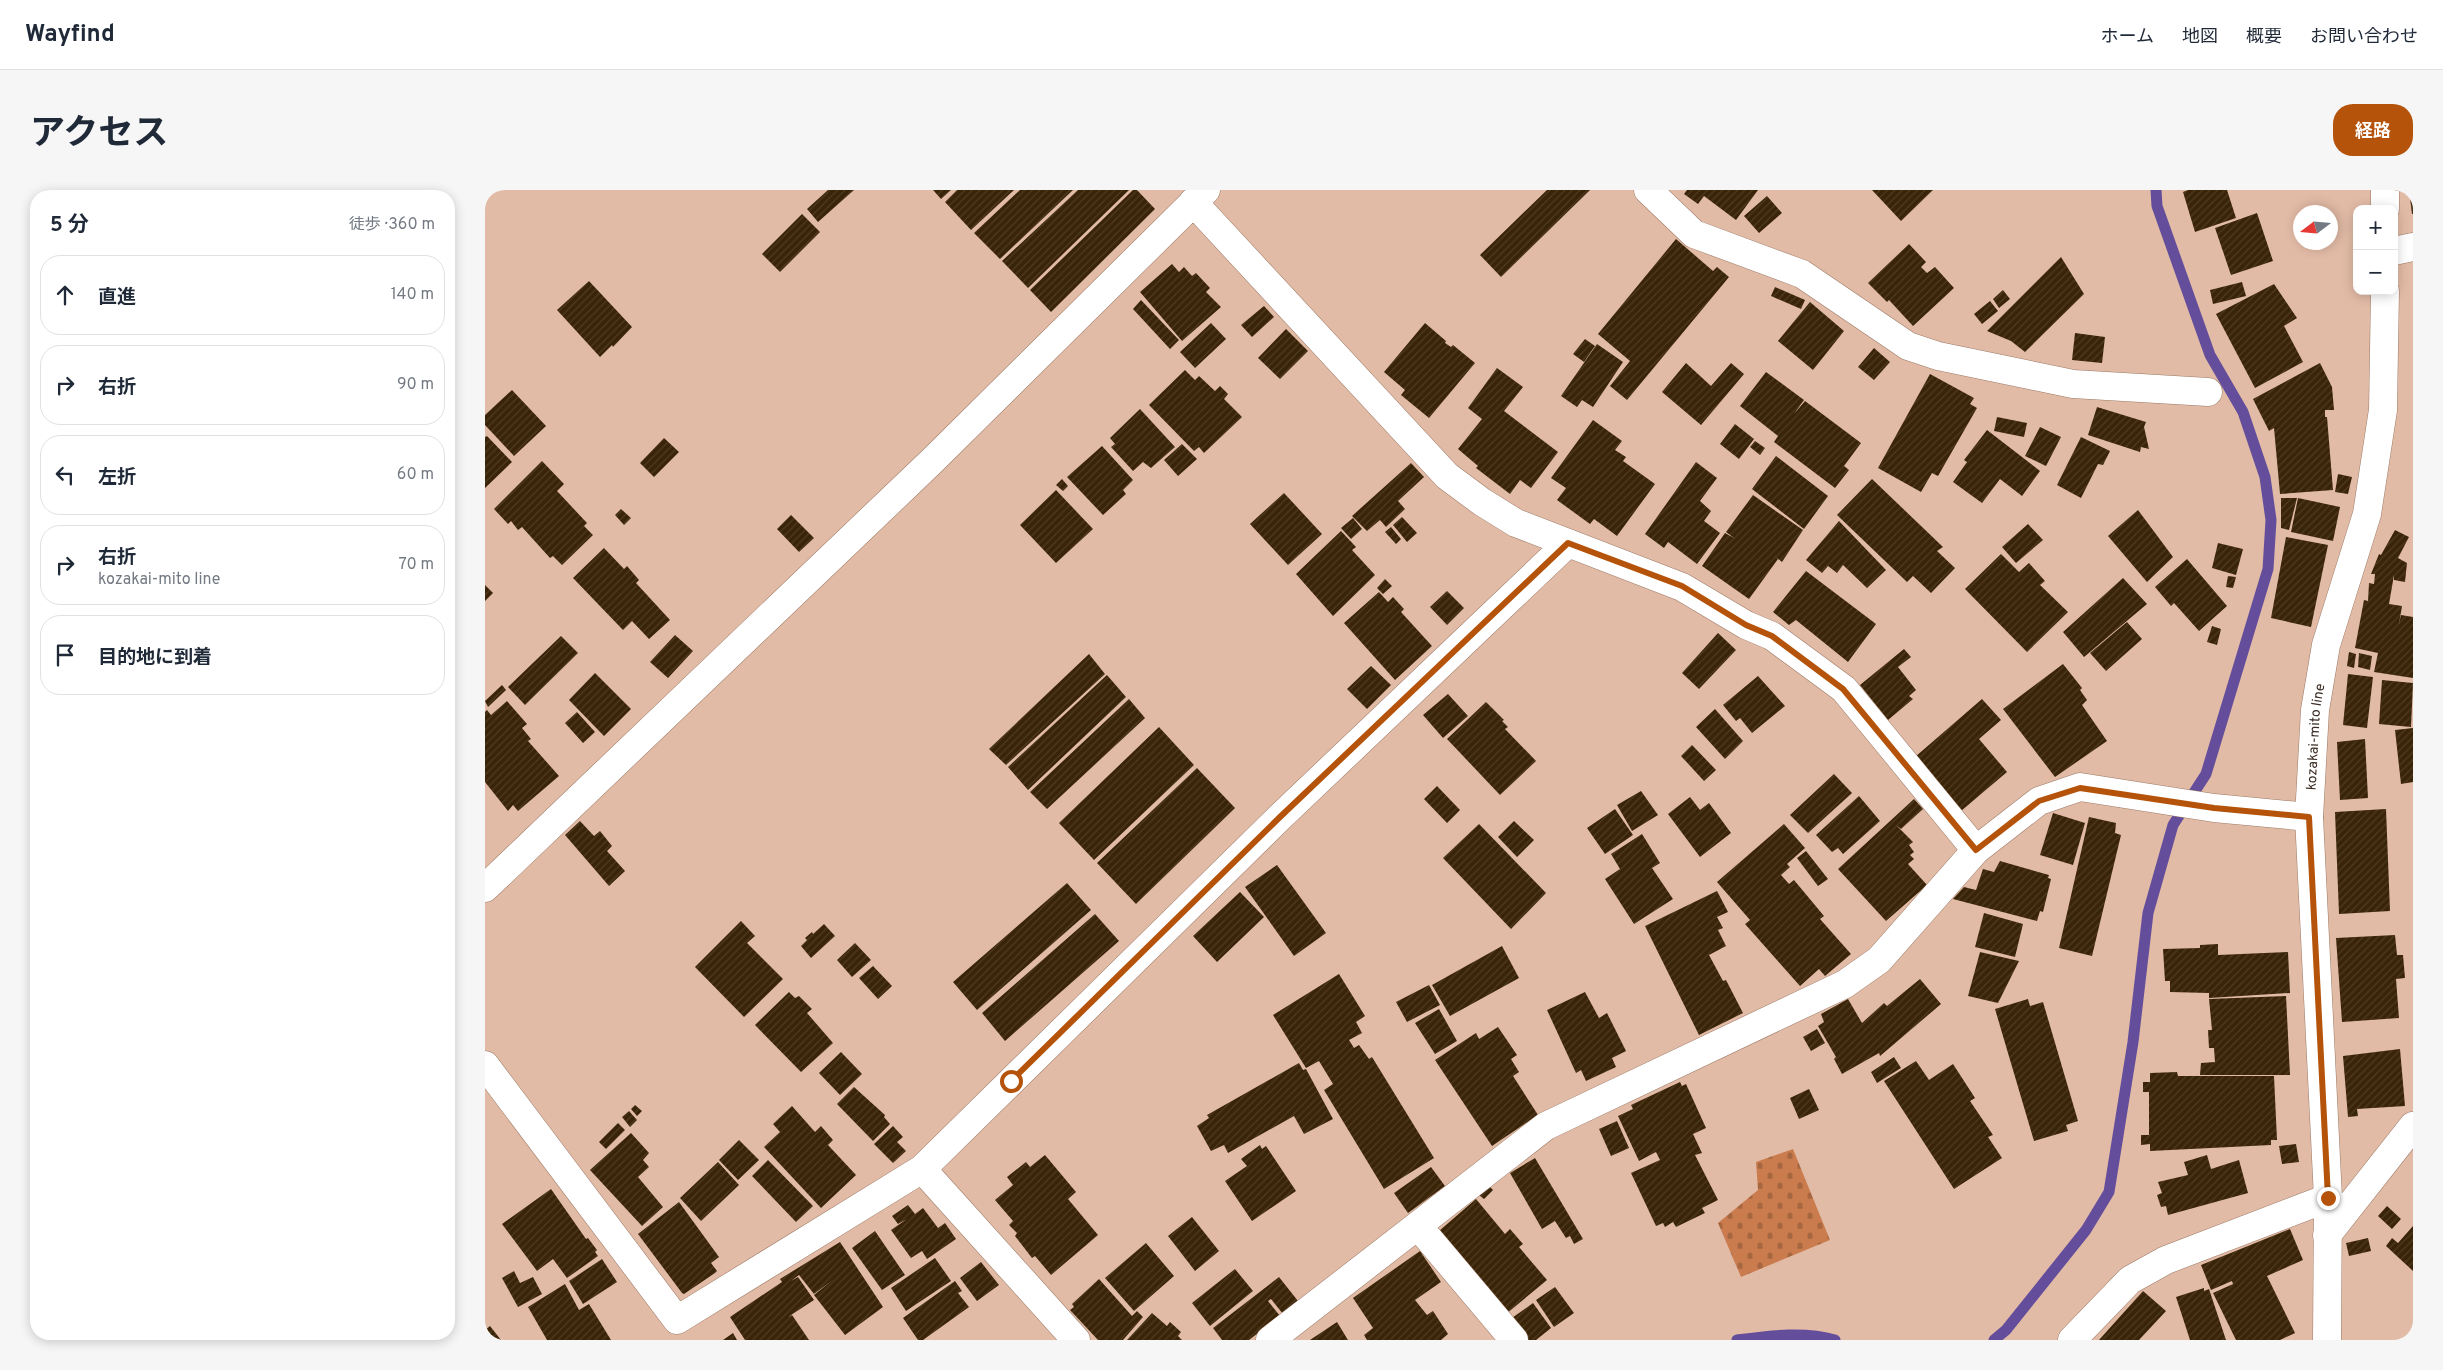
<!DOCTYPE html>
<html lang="ja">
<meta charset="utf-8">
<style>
:root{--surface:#fff;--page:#f6f6f7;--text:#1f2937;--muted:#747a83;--line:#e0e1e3;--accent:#b45309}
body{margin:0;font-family:Overpass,"Noto Sans JP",sans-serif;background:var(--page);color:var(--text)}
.controls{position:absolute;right:15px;top:15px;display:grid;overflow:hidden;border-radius:10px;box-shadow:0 2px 12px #0003}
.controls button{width:45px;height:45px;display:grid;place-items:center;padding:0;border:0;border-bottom:1px solid var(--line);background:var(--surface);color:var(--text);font:25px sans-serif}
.compass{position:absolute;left:1808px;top:15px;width:45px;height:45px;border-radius:50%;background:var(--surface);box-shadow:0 2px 12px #0003;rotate:254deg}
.stop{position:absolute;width:15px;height:15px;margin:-11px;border:4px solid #b45309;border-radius:50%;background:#fff}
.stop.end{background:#b45309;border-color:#fff;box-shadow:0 1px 5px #0008}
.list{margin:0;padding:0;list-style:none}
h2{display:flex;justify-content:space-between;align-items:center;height:65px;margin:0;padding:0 20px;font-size:21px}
h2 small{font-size:16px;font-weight:400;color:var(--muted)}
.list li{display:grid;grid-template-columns:32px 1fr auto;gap:15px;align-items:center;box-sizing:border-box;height:80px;margin:0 10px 10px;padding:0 10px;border:1px solid var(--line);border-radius:20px}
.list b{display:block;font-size:19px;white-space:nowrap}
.list p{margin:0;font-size:16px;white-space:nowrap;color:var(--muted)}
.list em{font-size:16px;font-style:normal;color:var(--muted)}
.icon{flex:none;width:28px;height:28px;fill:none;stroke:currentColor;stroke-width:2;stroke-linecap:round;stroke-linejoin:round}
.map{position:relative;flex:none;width:1928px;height:1150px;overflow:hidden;border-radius:20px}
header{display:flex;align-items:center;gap:30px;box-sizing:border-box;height:70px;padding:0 25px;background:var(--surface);border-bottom:1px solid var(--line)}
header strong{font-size:24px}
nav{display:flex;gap:28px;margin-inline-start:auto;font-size:18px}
.intro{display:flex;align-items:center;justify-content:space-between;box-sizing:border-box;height:120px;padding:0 30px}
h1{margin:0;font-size:35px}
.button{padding:12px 22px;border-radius:20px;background:var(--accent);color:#fff;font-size:18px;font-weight:700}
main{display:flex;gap:30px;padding:0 30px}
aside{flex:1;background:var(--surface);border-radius:20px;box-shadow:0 2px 12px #0003}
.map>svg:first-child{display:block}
.cemetery{fill:url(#cemetery-stones)}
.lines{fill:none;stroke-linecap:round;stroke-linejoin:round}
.stream{stroke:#644e9b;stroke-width:11}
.building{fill:url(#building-hatch)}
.minor-casing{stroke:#9c7965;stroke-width:29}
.major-casing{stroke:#9c7965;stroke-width:29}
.minor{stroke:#fff;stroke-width:28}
.major{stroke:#fff;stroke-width:28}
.route{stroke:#b45309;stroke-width:6}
.labels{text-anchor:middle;stroke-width:5;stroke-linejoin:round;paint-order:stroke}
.street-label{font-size:14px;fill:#3a2b23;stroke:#e2bba6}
</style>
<header>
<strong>Wayfind</strong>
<nav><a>ホーム</a><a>地図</a><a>概要</a><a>お問い合わせ</a></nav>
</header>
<div class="intro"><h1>アクセス</h1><a class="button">経路</a></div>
<main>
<aside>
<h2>5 分<small>徒歩 · 360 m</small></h2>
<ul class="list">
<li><svg class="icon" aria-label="ahead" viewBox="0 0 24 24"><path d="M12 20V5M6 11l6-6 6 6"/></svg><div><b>直進</b></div><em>140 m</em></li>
<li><svg class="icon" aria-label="right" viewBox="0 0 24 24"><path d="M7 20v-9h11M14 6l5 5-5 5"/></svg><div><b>右折</b></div><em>90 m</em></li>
<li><svg class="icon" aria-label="left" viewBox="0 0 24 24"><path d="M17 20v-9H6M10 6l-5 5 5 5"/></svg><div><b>左折</b></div><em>60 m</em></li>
<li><svg class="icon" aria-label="right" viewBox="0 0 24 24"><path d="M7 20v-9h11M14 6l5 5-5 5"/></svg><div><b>右折</b><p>kozakai-mito line</p></div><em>70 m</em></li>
<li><svg class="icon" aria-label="arrive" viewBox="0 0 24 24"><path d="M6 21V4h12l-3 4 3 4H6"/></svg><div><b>目的地に到着</b></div></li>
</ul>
</aside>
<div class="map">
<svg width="1928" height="1150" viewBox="0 0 1928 1150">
<defs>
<pattern id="cemetery-stones" width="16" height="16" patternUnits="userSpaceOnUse" patternTransform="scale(1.25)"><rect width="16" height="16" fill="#cb7c4e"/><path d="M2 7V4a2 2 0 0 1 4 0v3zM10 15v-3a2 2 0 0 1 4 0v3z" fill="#a66640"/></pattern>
<pattern id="building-hatch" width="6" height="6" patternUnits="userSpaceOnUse" patternTransform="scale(1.25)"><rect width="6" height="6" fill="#3a2407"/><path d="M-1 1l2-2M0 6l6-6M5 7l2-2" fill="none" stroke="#4f3b22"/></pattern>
</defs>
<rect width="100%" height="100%" fill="#e2bba6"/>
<!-- cemetery -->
<path class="cemetery" d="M1308,959L1345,1050L1256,1087L1233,1033L1273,1000L1271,972Z"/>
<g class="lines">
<!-- stream -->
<path class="stream" d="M1252,1150C1284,1146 1319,1141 1350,1150
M1509,1150L1521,1140L1601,1040L1624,1002L1648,852L1663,723L1688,635L1721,584L1783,379L1786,330L1780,287L1758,222L1725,165L1672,16L1671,0"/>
</g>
<!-- building -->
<path class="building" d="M343,0H369L333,32L322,19Z
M448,0H466L456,9Z
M472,0H529L486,40L460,12Z
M535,0H588L515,69L489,43Z
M593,0H644L543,98L517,71Z
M648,0H652L670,19L566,122L545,100Z
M1062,0H1105L1016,87L995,65Z
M1202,0H1273L1251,30L1219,6L1213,14L1199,4Z
M1387,0H1448L1416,31Z
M1703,0H1742L1751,28L1710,42L1698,2Z
M1924,0H1928V24H1927Z
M1282,6L1297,23L1274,43L1259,26Z
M1772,23L1788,71L1746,85L1730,38Z
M317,24L335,42L295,82L277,64Z
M1191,49L1228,81L1232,77L1244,87L1142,210L1125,196L1145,171L1113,144Z
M1424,54L1441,72L1436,77L1442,83L1450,77L1469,98L1428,136L1404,110L1402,112L1383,93Z
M1576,67L1599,104L1540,162L1526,151L1502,141Z
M687,74L694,82L699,77L707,86L711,83L725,98L721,102L736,117L697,151L655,102Z
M104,91L147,137L128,157L127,155L115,167L72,120Z
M1757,92L1761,106L1728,114L1725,100Z
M1789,94L1812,128L1799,136L1818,172L1770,198L1731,124Z
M1290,97L1320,110L1316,119L1286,106Z
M1518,100L1525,109L1514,118L1508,109Z
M656,110L694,150L685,159L648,119Z
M1505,111L1513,121L1497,134L1489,124Z
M1325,112L1359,141L1328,180L1293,151Z
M779,116L789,127L767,147L756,135Z
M726,133L741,149L710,178L695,162Z
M940,133L961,151L960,153L966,157L968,155L990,173L944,228L916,205L920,200L899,182Z
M801,139L823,161L795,189L773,168Z
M1590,143L1620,147L1617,173L1587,170Z
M1100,149L1110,156L1099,172L1088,164Z
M1112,154L1138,172L1108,217L1097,210L1092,217L1076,206Z
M1389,158L1405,172L1389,190L1373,177Z
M1201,173L1226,196L1246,173L1259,184L1216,235L1177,202Z
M1835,173L1847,197L1849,220H1840V227H1842L1848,300L1795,304L1789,238L1784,241L1768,209Z
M1012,178L1038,197L1019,221L1073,262L1046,298L1035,290L1025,304L991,278L993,276L973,259L997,229L983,218Z
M700,180L710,190L714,186L730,201L735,196L743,204L739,209L757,227L719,263L714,257L709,261L664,215Z
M1281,182L1319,210L1309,224L1320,211L1376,253L1359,276L1364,280L1350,298L1289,252L1293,246L1255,216Z
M1445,184L1489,208L1485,214L1492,218L1453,286L1447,283L1436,302L1393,278Z
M27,200L61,236L29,266L0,235V225Z
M1612,217L1661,232L1659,237L1664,259L1656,257L1655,262L1603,245Z
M655,219L690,257L666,278L658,272L648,281L626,257L630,254L625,248Z
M1512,227L1542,233L1539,247L1509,241Z
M1108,230L1137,251L1130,260L1141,267L1138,271L1170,294L1132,346L1109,329L1105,334L1072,310L1081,298L1066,288Z
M1250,234L1269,249L1254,269L1235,254Z
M1555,237L1576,247L1561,276L1540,266Z
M1502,240L1555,281L1537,306L1515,289L1497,313L1468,292L1482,272L1479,270Z
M2,246L27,272L0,298V247Z
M1596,247L1625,261L1618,275L1613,274L1596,308L1572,295Z
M179,248L194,262L169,287L155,273Z
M1270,251L1280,258L1275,265L1265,257Z
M697,254L712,269L693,286L679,270Z
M617,256L648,290L638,300L641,304L618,325L582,287Z
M1291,266L1343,306L1319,339L1267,299Z
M57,271L79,294L72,301L102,333L99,336L108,345L77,375L68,366L65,368L37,337L33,340L26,331L23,334L9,319Z
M1211,272L1232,288L1215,311L1226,321L1219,331L1235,343L1212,374L1183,352L1179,358L1160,344Z
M926,273L939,287L913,311L920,319L901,337L895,330L882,341L867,326Z
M1853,284L1867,287L1863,304L1850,302Z
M577,289L583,296L578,301L571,295Z
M1387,289L1458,357L1452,361L1470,378L1446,403L1428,386L1422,392L1352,325Z
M571,300L608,339L571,373L535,335Z
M799,303L837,344L803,375L765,334Z
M1268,305L1318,340L1297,372L1287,364L1293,369L1264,409L1217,376L1240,343L1249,348L1241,342Z
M1796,308H1812L1804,340L1796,338Z
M1813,308L1855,317L1848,351L1806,342Z
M136,319L146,328L139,335L130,325Z
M1653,320L1688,367L1662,392L1623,346Z
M306,325L329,348L314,362L292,339Z
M917,327L932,343L922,352L908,335Z
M868,328L877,339L866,349L856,338Z
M1354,331L1401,380L1382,398L1358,375L1352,383L1343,376L1337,383L1321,370Z
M1543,334L1558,350L1531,373L1517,357Z
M906,337L916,349L911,354L900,342Z
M1910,340L1924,347L1913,368L1922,373L1920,392L1909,390V385L1904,414L1917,416L1914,434L1916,425L1928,427V488L1889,482L1893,463L1870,458L1879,410L1883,411L1884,393L1889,394L1890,384H1886L1894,364L1896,365Z
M856,341L871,357L867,360L890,385L848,426L811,384Z
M1801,347L1843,355L1826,437L1786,428Z
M1733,353L1758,359L1751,385L1727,378Z
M119,358L139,379L142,376L154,390L151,393L185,430L164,449L147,431L138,440L88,388Z
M1516,364L1534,382L1544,373L1560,391L1555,395L1583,422L1542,462L1480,399Z
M1702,369L1742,416L1714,441L1689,413L1686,416L1670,397Z
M1321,381L1391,434L1363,472L1311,430L1304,435L1288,422Z
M1743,386L1751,387L1748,398L1741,397Z
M1638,388L1662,414L1599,467L1578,442Z
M900,389L907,396L898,404L892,398Z
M0,395L8,403L0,411Z
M962,401L979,418L962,435L945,417Z
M894,402L903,412L908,407L919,419L916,422L947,456L910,490L859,433Z
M1642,432L1657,449L1621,481L1605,463Z
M1727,436L1736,439L1732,455L1722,452Z
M1233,443L1251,460L1214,499L1197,483Z
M190,445L208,461L183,488L165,472Z
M76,446L93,463L40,515L23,497Z
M1419,459L1426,467L1413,477L1431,500L1424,506L1428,509L1403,530L1375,495Z
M1864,462L1871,464L1869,478L1862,476Z
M1874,463L1887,466L1885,480L1873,477Z
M604,464L620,484L521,575L504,559Z
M1578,474L1597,498L1595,500L1602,510L1597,515L1622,551L1570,587L1518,519Z
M886,476L906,495L882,519L862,499Z
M110,483L146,519L119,546L84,510Z
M1863,484L1888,487L1882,538L1858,535Z
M622,485L641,507L543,600L523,577Z
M1273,486L1300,516L1267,543L1255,528L1251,531L1238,515Z
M1897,490L1928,493L1926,537L1894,534Z
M17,495L21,500L3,517L0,511Z
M963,504L983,526L958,548L938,525Z
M644,509L660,528L562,619L545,602Z
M1497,509L1516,530L1494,549L1522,582L1476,621L1430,567Z
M22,511L42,534L37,538L46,549L43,551L74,586L33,621L28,615L23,621L0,592V522L2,520L6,525Z
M1001,512L1019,530L1017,531L1023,537L1020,539L1051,571L1015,605L962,549Z
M1230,519L1258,551L1240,569L1211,537Z
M92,522L110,542L98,553L80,533Z
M674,537L709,575L609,670L574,633Z
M1928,538V592L1916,594L1910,540Z
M1880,549L1883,608L1855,610L1852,552Z
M1207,555L1231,580L1219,591L1196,566Z
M712,578L750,618L651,714L612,673Z
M1349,584L1367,603L1323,643L1305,625Z
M952,596L975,620L962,633L939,609Z
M1156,601L1173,625L1147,641L1132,615Z
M1374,606L1395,631L1358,664L1353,658L1347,662L1331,645Z
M1205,607L1215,620L1224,613L1246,643L1215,667L1183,624Z
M1429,609L1438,619L1416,639L1411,635L1428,652L1424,655L1429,662L1425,665L1429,669L1423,674L1442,695L1401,731L1353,679Z
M1130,619L1148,645L1120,664L1102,638Z
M1901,619L1905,721L1854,724L1850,622Z
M1568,623L1600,633L1588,675L1555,665Z
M1604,627L1631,633L1630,643L1636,645L1607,766L1574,758Z
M95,631L109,646L115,641L127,656L122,661L140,681L124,696L80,645Z
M1029,631L1049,650L1032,667L1013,647Z
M994,634L1061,703L1026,739L958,668Z
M1299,634L1320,658L1302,674L1305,677L1296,685L1304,694L1309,690L1339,726L1335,729L1366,764L1340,786L1334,779L1315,796L1260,734L1265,730L1232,692Z
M1157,644L1175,673L1167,678L1188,709L1149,734L1120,689L1135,679L1126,664Z
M1321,661L1343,689L1333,696L1312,668Z
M1515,671L1564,685L1563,688L1566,689L1558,722L1555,721L1552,731L1468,709L1479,697L1491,700L1498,679L1509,682Z
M792,675L841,743L809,766L760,697Z
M582,693L606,720L492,820L468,792Z
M1232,701L1243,722L1232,727L1238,738L1233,740L1241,756L1224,765L1238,791L1241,790L1258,823L1214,845L1160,736Z
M755,702L779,727L732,772L708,746Z
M1499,723L1538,734L1530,767L1490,757Z
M610,724L634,751L520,851L497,823Z
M256,731L270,746L262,753L298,789L259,827L210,777Z
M339,734L350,746L326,768L316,756L322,750L320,748L327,742L328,744Z
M1910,745L1912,765H1918L1920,788L1911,789L1914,828L1857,832L1851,748Z
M370,753L386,770L367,787L352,770Z
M1733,754V765L1803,762L1805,803L1724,808V803L1685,802V791H1680L1678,759L1715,758V755Z
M1017,756L1034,788L965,826L947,795Z
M1495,762L1534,771L1513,813L1483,806Z
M388,776L407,796L393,809L374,788Z
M854,784L880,826L871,832L877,843L864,850L869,858L874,855L884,869L887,867L949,968L899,999L839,900L848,894L834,871L821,878L788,825Z
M1435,789L1456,814L1395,866L1394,863L1357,884L1349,869L1351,867L1333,836L1339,832L1336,824L1363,809L1377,833L1399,813L1402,816Z
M944,795L955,815L922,832L911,812Z
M304,802L310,808L314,806L327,819L322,823L348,853L316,882L270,835Z
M1100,802L1114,828L1122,823L1141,861L1127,868L1131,877L1101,891L1096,880L1091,883L1062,820Z
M1801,806L1805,885H1715L1716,873L1730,872L1729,858H1724L1723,840H1727L1724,809Z
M1543,809L1545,816L1558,812L1593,931L1581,935L1583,941L1549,951L1510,819Z
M954,819L972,851L950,864L930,833Z
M1013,837L1032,865L1026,869L1034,882L1028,886L1053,925L1007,956L950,870L991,843L994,849Z
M1332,839L1340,853L1326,861L1318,847Z
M1915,859L1920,916L1872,919L1873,926L1863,927L1858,866Z
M356,862L377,884L355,905L334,883Z
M1409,867L1416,878L1392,893L1386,882Z
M1431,871L1444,890L1468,874L1490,908L1485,911L1508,945L1503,947L1517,968L1469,999L1399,891Z
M814,873L818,880L821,879L848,929L819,944L809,926L743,963L739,955L726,961L712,936L724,928L722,925Z
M1692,882L1693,886H1789L1792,950H1786V955L1665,961V954L1656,955V945H1664V902H1658V892H1665V883Z
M1195,892L1197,896L1201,894L1221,938L1208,944L1217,963L1210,965L1233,1010L1217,1018L1220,1023L1191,1037L1188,1032L1180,1037L1178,1033L1171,1036L1146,983L1175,970L1171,962L1154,971L1133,926L1148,919L1146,915Z
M369,897L400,925L399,927L405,934L388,951L352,914Z
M1324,899L1334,920L1314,929L1305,908Z
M150,915L157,921L152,926L146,919Z
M307,916L330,942L336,936L348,950L343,955L371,985L336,1018L279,957L295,942L288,934Z
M144,921L152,930L145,937L137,927Z
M1132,931L1144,958L1126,966L1114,939Z
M133,933L140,940L121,959L114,952Z
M408,936L418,947L412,952L421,961L408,973L389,954Z
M146,943L164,963L158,970L164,977L153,987L178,1017L157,1036L105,980Z
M254,950L274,970L253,990L234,970Z
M1811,954L1814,972L1797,974L1794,956Z
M775,955L777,959L781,956L811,1001L767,1031L740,991L762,976L756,969Z
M560,965L591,1002L583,1009L613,1045L566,1085L550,1066L547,1068L530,1046L532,1043L524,1035L528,1031L510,1010L528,995L522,987L541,972L545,977Z
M1722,965L1726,979L1754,970L1763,1003L1683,1025L1681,1016L1676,1017L1672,1005L1677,1003L1673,992L1703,985L1699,972Z
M1050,968L1098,1049L1089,1054L1085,1046L1081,1048L1070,1031L1057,1039L1025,983Z
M283,970L328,1016L311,1032L267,986Z
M233,972L254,995L216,1031L195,1008Z
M946,977L960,996L923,1023L909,1003Z
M1004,996L1008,1000L999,1009L994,1005Z
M66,999L101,1049L103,1048L112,1060L110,1062L113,1066L82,1088L68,1069L52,1081L17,1034Z
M991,1009L1020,1044L1025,1039L1038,1054L1034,1057L1062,1090L1021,1124L954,1041Z
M194,1012L234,1067L226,1073L232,1081L230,1083L199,1104L197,1103L153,1044Z
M423,1015L430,1024L438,1018L453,1038L460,1033L471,1049L442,1069L437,1061L426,1068L406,1040L422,1029L413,1034L407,1026Z
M1902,1016L1916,1029L1907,1039L1893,1026Z
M707,1027L734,1061L710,1081L683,1046Z
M1928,1036V1081L1901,1056L1907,1048L1913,1053Z
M1805,1039L1818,1070L1782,1086L1810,1143L1795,1150H1751L1728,1103L1748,1094L1747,1091L1726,1100L1716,1075Z
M390,1041L420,1085L397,1100L367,1058Z
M1883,1048L1886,1061L1864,1066L1861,1053Z
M355,1052L398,1117L360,1145L329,1105L349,1089L329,1104L314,1085L306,1091L313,1087L329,1110L303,1127L307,1125L324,1150H260L245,1127L297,1092L295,1089Z
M661,1053L689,1086L649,1121L620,1088Z
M935,1061L956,1092L930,1110L942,1125L948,1121L963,1144L956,1150H882L879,1145L888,1138L868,1108Z
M450,1068L466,1091L421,1121L406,1098Z
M117,1069L132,1092L98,1114L84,1091Z
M496,1072L514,1095L492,1111L475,1088Z
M750,1079L768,1101L725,1136L707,1113Z
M29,1081L35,1093L48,1087L57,1104L33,1117L17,1088Z
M794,1087L813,1111L798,1124L786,1109L783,1111L795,1126L764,1150H737L728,1138Z
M614,1089L647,1126L652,1121L658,1127L638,1150H613L585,1120L589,1117L587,1114Z
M470,1091L477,1101L473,1103L484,1117L438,1150H433L418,1128Z
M80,1094L94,1120L104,1114L126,1150H62L43,1117Z
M1070,1097L1089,1123L1069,1137L1051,1110Z
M1719,1098V1101L1724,1099L1741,1150H1705L1691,1107Z
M1658,1101L1681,1121L1654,1150H1614Z
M1048,1113L1066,1138L1051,1150H1043L1027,1128Z
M667,1123L682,1136L685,1132L696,1142L693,1146L697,1150H642Z
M852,1132L863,1150H825Z
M5,1136L16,1150H0V1140Z
M248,1143L252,1150H238Z"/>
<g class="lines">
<defs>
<path id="minor" d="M1163,0L1209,44L1317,84L1423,156L1453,166L1588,194L1723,202
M708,12L962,286L997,312L1031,333L1197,397L1261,435L1287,446L1359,499L1491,660
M1909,61L1928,57
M0,698L448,270L721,0
M0,875L192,1130L437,979L795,627L1083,353
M437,979L591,1150
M933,1036L1029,1150
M1842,1045L1928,936
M785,1150L1061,936L1360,794L1394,770L1491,660L1554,611L1595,597L1729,618L1824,627
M1587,1150L1645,1090L1681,1070L1843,1008"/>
<g id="major">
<path d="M1900,0V19"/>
<path id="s1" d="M1842,1150L1843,1008L1824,627L1830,520L1841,455L1882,324L1898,220L1900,101"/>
</g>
</defs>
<!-- minor casing -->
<use href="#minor" class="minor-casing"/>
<!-- major casing -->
<use href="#major" class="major-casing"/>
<!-- minor -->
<use href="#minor" class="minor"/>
<!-- major -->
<use href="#major" class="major"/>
</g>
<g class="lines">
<!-- route -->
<path class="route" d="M526,891L795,627L1083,353L1197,396L1261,435L1287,446L1358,499L1491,660L1554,611L1595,598L1729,618L1824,627L1843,1008"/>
</g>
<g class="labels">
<!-- street labels -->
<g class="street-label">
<text dy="5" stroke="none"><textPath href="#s1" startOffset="604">kozakai-mito line</textPath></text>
</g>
</g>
</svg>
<div class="controls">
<button>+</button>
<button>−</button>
</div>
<svg class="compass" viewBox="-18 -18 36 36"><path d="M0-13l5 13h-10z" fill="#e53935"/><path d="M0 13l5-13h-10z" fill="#747a83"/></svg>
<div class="stop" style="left:526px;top:891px"></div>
<div class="stop end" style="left:1843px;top:1008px"></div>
</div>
</main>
